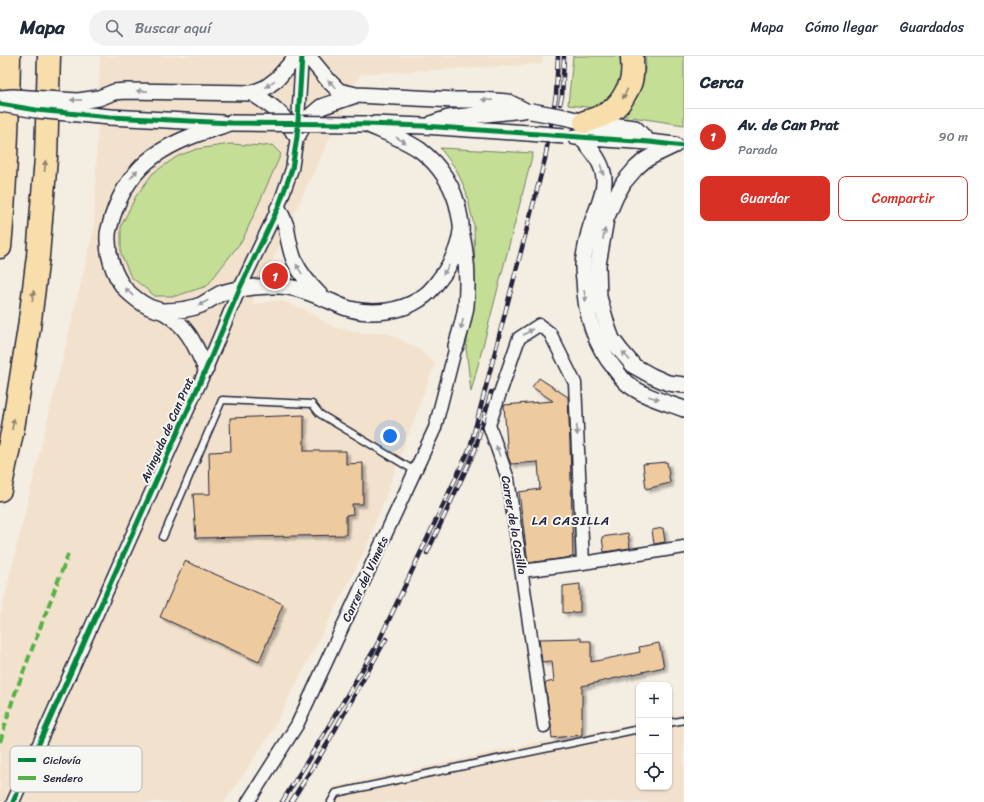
<!DOCTYPE html>
<html lang="es">
<meta charset="utf-8">
<style>
:root{--surface:#fff;--page:#f2f2f3;--text:#1f2937;--muted:#747a83;--line:#e0e1e3;--accent:#d93025}
body{margin:0;font-family:Sriracha,sans-serif;background:var(--page);color:var(--text)}
.controls{position:absolute;right:12px;bottom:12px;display:grid;overflow:hidden;border-radius:8px;box-shadow:0 1px 3px #0004}
.controls button{width:36px;height:36px;display:grid;place-items:center;padding:0;border:0;border-bottom:1px solid var(--line);background:var(--surface);color:var(--text);font:20px sans-serif}
.you{position:absolute;left:390px;top:380px;width:14px;height:14px;margin:-10px;border:3px solid #fff;border-radius:50%;background:#1a73e8;box-shadow:0 0 0 6px #1a73e833}
.badge{display:grid;place-items:center;width:26px;height:26px;border-radius:50%;background:var(--accent);color:#fff;font-size:13px;font-weight:700}
.pin{position:absolute;translate:-50% -50%;border:2px solid #fff;box-shadow:0 1px 4px #0006}
.list{margin:0;padding:0;list-style:none}
h2{display:flex;justify-content:space-between;align-items:center;height:52px;margin:0;padding:0 16px;font-size:17px}
h2 small{font-size:13px;font-weight:400;color:var(--muted)}
.list li{display:grid;grid-template-columns:26px 1fr auto;gap:12px;align-items:center;box-sizing:border-box;height:56px;padding:0 16px;border-top:1px solid var(--line)}
.list b{display:block;font-size:15px;white-space:nowrap}
.list p{margin:0;font-size:13px;white-space:nowrap;color:var(--muted)}
.list em{font-size:13px;font-style:normal;color:var(--muted)}
.actions{display:flex;gap:8px;padding:12px 16px}
.actions a{flex:1;padding:9px 0;border:1px solid var(--accent);border-radius:8px;text-align:center;font-size:14px;color:var(--accent)}
.actions .main{background:var(--accent);color:#fff}
.icon{flex:none;width:22px;height:22px;fill:none;stroke:currentColor;stroke-width:2;stroke-linecap:round;stroke-linejoin:round}
.map{position:relative;flex:none;width:684px;height:746px;overflow:hidden}
header{display:flex;align-items:center;gap:24px;box-sizing:border-box;height:56px;padding:0 20px;background:var(--surface);border-bottom:1px solid var(--line)}
header strong{font-size:19px}
nav{display:flex;gap:22px;margin-inline-start:auto;font-size:14px}
.search{width:280px;height:36px;background:var(--page);display:flex;align-items:center;gap:10px;box-sizing:border-box;padding:0 14px;border-radius:22px;color:var(--muted);font-size:15px}
main{display:flex}
aside{flex:1;background:var(--surface)}
.map>svg:first-child{display:block}
.built{fill:#f2e2cd}
.green{fill:#c4de95;stroke:#738068}
.building{fill:#eeca9f;stroke:#22223b;filter:url(#shadow)}
.lines{fill:none;stroke-linecap:round;stroke-linejoin:round}
.service-casing{stroke:#22223b;stroke-width:9}
.minor-casing{stroke:#22223b;stroke-width:15}
.tertiary-casing{stroke:#22223b;stroke-width:18}
.motorway-casing{stroke:#22223b;stroke-width:25}
.service{stroke:#f6f6f2;stroke-width:6}
.minor{stroke:#f6f6f2;stroke-width:12}
.tertiary{stroke:#f6f6f2;stroke-width:15}
.motorway{stroke:#f8deab;stroke-width:22}
.rail-casing{stroke:#22223b;stroke-width:4.5}
.rail{stroke:#f6f6f2;stroke-width:3;stroke-dasharray:9;stroke-linecap:butt}
.tertiary-bridge-casing{stroke:#22223b;stroke-width:18;stroke-linecap:butt}
.tertiary-bridge{stroke:#f6f6f2;stroke-width:15}
.quiet{stroke:#55b146;stroke-width:4;stroke-dasharray:8 4;stroke-linecap:butt}
.cycleway-casing{stroke:#f6f6f2;stroke-width:8}
.cycleway{stroke:#00873e;stroke-width:5}
.oneway{fill:#9797a0}
.oneway2{fill:#8d8073}
.labels{text-anchor:middle;stroke-width:4;stroke-linejoin:round;paint-order:stroke}
.street-label{font-size:12px;fill:#22223b;stroke:#f6f6f2}
.neighbourhood-label{font-size:13px;letter-spacing:1px;fill:#22223b;stroke:#f6f6f2}
.key{fill:#f6f6f2;stroke:#b6b6bb;stroke-width:1}
.key-label{font-size:11px;fill:#22223b}
</style>
<header>
<strong>Mapa</strong>
<div class="search"><svg class="icon" aria-label="search" viewBox="0 0 24 24"><circle cx="10" cy="10" r="6"/><path d="M15 15l6 6"/></svg>Buscar aquí</div>
<nav><a>Mapa</a><a>Cómo llegar</a><a>Guardados</a></nav>
</header>
<main>
<div class="map">
<svg width="684" height="746" viewBox="0 0 684 746">
<defs>
<filter id="shadow"><feDropShadow dx="3.5" dy="3.5" stdDeviation="1" flood-color="#0004"/></filter>
</defs>
<rect width="100%" height="100%" fill="#f4ede1"/>
<filter id="ink" filterUnits="userSpaceOnUse"><feTurbulence type="fractalNoise" baseFrequency=".025" numOctaves="2"/><feDisplacementMap in="SourceGraphic" scale="8" xChannelSelector="R" yChannelSelector="G"/><feConvolveMatrix kernelMatrix="1 2 1 2 8 2 1 2 1" color-interpolation-filters="sRGB"/></filter>
<g filter="url(#ink)">
<!-- built -->
<path class="built" d="M100,0H543L542,8L360,18L251,249L280,244L303,253L334,271L362,277H387L417,292L435,307L367,490L272,675L225,746H0V560L94,173Z
M684,657V746H324L334,731L535,687L582,681L589,677L639,667V731H669V660Z"/>
<!-- green -->
<path class="green" d="M573,0H621L623,15L615,36L595,52L568,49Z
M645,0H684V69L619,59L642,30L646,7Z
M230,88L264,90L272,89L281,98L243,183L207,230L176,240H155L131,221L121,198V170L136,140L153,117L178,100L197,93Z
M440,92L533,97L471,336L466,291L475,232L474,170L466,135L456,113Z"/>
<!-- building -->
<path class="building" d="M539,322L568,341L570,388L573,501L528,507L519,436L540,433L538,406L511,408L508,401L504,349L553,345L532,331Z
M304,359V395H346V408L363,407V448H352L353,458L346,459V479L196,482L193,438H210L209,396L231,395L230,362Z
M667,406L670,427L646,433L643,408Z
M663,472L665,486L654,488L652,474Z
M628,477L630,492L604,496L602,481Z
M185,505L283,548L259,606L160,561Z
M580,528V556L563,557V530Z
M581,582V585H591V606L640,596L639,591L659,587L664,611L582,630V679L552,682L551,673V669L545,627L554,625L552,605L542,606L539,583Z"/>
<g class="lines">
<defs>
<path id="service" d="M163,481L222,344L312,348L320,358L415,415
M669,667L684,664
M331,746L336,737L639,673"/>
<path id="minor" d="M522,515L583,507L684,491
M544,670L508,423L489,369L519,282L539,269L550,277L575,327L583,507
M13,746L206,313L239,234L278,152L292,113L297,81L302,0
M248,746L297,669L435,372L456,290"/>
<path id="tertiary" d="M308,0L328,24L339,35L356,39L456,44H482L508,46L524,54
M114,36L126,35L252,37L265,32L277,23L297,0
M252,37C272,50 282,56 294,77
M110,61L222,67
M564,61L585,66L635,72L649,86
M433,67L448,62L523,54
M375,68L424,70L528,77
M297,81L307,63L321,51L356,39
M575,81L649,86L675,89
M581,82C592,94 605,109 604,126C604,145 591,162 588,181C586,190 584,199 583,208C583,213 583,218 584,223C585,255 594,288 615,313C619,318 623,325 629,329C645,341 665,346 684,353
M675,89L656,98L645,104L636,112L624,126L616,140L606,163L598,209L599,241L608,272L612,283L621,295L634,310L652,320L668,327L684,329
M278,152C281,158 284,164 286,170C288,182 290,195 295,206C301,219 310,229 320,239
M162,255C176,255 189,254 201,249C208,245 215,240 222,237C233,233 260,230 273,230C291,229 308,236 325,243C333,246 342,251 350,253C372,259 401,256 420,243C428,238 434,231 439,224C450,210 459,192 461,175C462,169 460,162 459,157C455,132 440,109 420,94C404,83 384,76 366,68
M456,290C460,277 464,264 466,250C468,227 467,202 462,179
M206,313C195,289 188,270 164,256C159,254 154,253 149,251C141,247 132,240 125,233C113,218 107,198 108,179C108,174 111,167 112,162C120,137 132,116 154,100C178,83 203,76 231,67"/>
<path id="motorway" d="M585,66C604,60 617,55 626,36C629,31 632,25 632,19C633,13 632,6 632,0
M0,191C6,128 8,64 9,0
M0,434L13,372L29,272L38,200L46,102L49,0"/>
</defs>
<!-- service casing -->
<use href="#service" class="service-casing"/>
<!-- minor casing -->
<use href="#minor" class="minor-casing"/>
<!-- tertiary casing -->
<use href="#tertiary" class="tertiary-casing"/>
<!-- motorway casing -->
<use href="#motorway" class="motorway-casing"/>
<!-- service -->
<use href="#service" class="service"/>
<!-- minor -->
<use href="#minor" class="minor"/>
<!-- tertiary -->
<use href="#tertiary" class="tertiary"/>
<!-- motorway -->
<use href="#motorway" class="motorway"/>
<defs>
<path id="rail" d="M560,48L562,40L564,0
M427,497L475,394L491,336
M282,746L318,688L377,589L470,392L545,103L556,39L558,0
M291,746L326,690L386,583"/>
</defs>
<!-- rail casing -->
<use href="#rail" class="rail-casing"/>
<!-- rail -->
<use href="#rail" class="rail"/>
<defs>
<path id="tertiary-bridge" d="M0,42L13,41L78,45L99,42L114,36
M1,48L36,54L110,61
M531,55L564,61
M231,67L366,68
M528,77L564,80"/>
</defs>
<!-- tertiary-bridge casing -->
<use href="#tertiary-bridge" class="tertiary-bridge-casing"/>
<!-- tertiary-bridge -->
<use href="#tertiary-bridge" class="tertiary-bridge"/>
<!-- quiet -->
<path class="quiet" d="M0,686L13,643L69,496"/>
<defs>
<path id="cycleway" d="M0,48L36,54L110,61L231,67L366,68L424,70L649,86L684,90
M13,746L206,313L239,234L278,152L292,113L297,81L302,0"/>
</defs>
<!-- cycleway casing -->
<use href="#cycleway" class="cycleway-casing"/>
<!-- cycleway -->
<use href="#cycleway" class="cycleway"/>
</g>
<!-- one-way arrows -->
<defs><path id="oneway-solid" d="M-6-.8H1V-3.2L6.5 0L1 3.2V.8H-6Z"/></defs>
<g class="oneway">
<use href="#oneway-solid" transform="translate(270 28) rotate(143)"/>
<use href="#oneway-solid" transform="translate(332 28) rotate(-137)"/>
<use href="#oneway-solid" transform="translate(142 35) rotate(-179)"/>
<use href="#oneway-solid" transform="translate(76 44) rotate(179)"/>
<use href="#oneway-solid" transform="translate(487 44) rotate(-176)"/>
<use href="#oneway-solid" transform="translate(401 84) rotate(29)"/>
<use href="#oneway-solid" transform="translate(602 114) rotate(73)"/>
<use href="#oneway-solid" transform="translate(134 118) rotate(-52)"/>
<use href="#oneway-solid" transform="translate(604 178) rotate(-79)"/>
<use href="#oneway-solid" transform="translate(299 213) rotate(-121)"/>
<use href="#oneway-solid" transform="translate(446 214) rotate(122)"/>
<use href="#oneway-solid" transform="translate(129 236) rotate(-136)"/>
<use href="#oneway-solid" transform="translate(585 240) rotate(81)"/>
<use href="#oneway-solid" transform="translate(203 247) rotate(153)"/>
<use href="#oneway-solid" transform="translate(462 268) rotate(103)"/>
<use href="#oneway-solid" transform="translate(528 276) rotate(-33)"/>
<use href="#oneway-solid" transform="translate(626 300) rotate(-133)"/>
<use href="#oneway-solid" transform="translate(654 342) rotate(18)"/>
<use href="#oneway-solid" transform="translate(577 374) rotate(87)"/>
<use href="#oneway-solid" transform="translate(498 395) rotate(-109)"/>
</g>
<g class="oneway2">
<use href="#oneway-solid" transform="translate(625 38) rotate(117)"/>
<use href="#oneway-solid" transform="translate(45 110) rotate(-85)"/>
<use href="#oneway-solid" transform="translate(33 240) rotate(-83)"/>
<use href="#oneway-solid" transform="translate(13 368) rotate(-80)"/>
</g>
</g>
<g class="labels">
<!-- street labels -->
<g class="street-label">
<text transform="translate(167 374) rotate(-66)" y="4">Avinguda de Can Prat</text>
<text transform="translate(514 469) rotate(80)" y="4">Carrer de la Casilla</text>
<text transform="translate(365 523) rotate(-65)" y="4">Carrer del Vimets</text>
</g>
<!-- neighbourhood labels -->
<g class="neighbourhood-label">
<text x="571" y="469">LA CASILLA</text>
</g>
</g>
<!-- legend -->
<rect x="10" y="690" width="132" height="46" rx="6" class="key"/>
<rect x="18" y="702" width="18" height="4" fill="#00873e"/>
<rect x="18" y="720" width="18" height="4" fill="#55b146"/>
<g class="key-label">
<text x="43" y="708">Ciclovía</text>
<text x="43" y="726">Sendero</text>
</g>
</svg>
<div class="controls">
<button>+</button>
<button>−</button>
<button><svg class="icon" aria-label="locate" viewBox="0 0 24 24"><circle cx="12" cy="12" r="6"/><path d="M12 2v4M12 18v4M2 12h4M18 12h4"/></svg></button>
</div>
<div class="you"></div>
<div class="pin badge" style="left:275px;top:220px">1</div>
</div>
<aside>
<h2>Cerca<small></small></h2>
<ul class="list">
<li><span class="badge">1</span><div><b>Av. de Can Prat</b><p>Parada</p></div><em>90 m</em></li>
</ul>
<div class="actions"><a class="main">Guardar</a><a>Compartir</a></div>
</aside>
</main>
